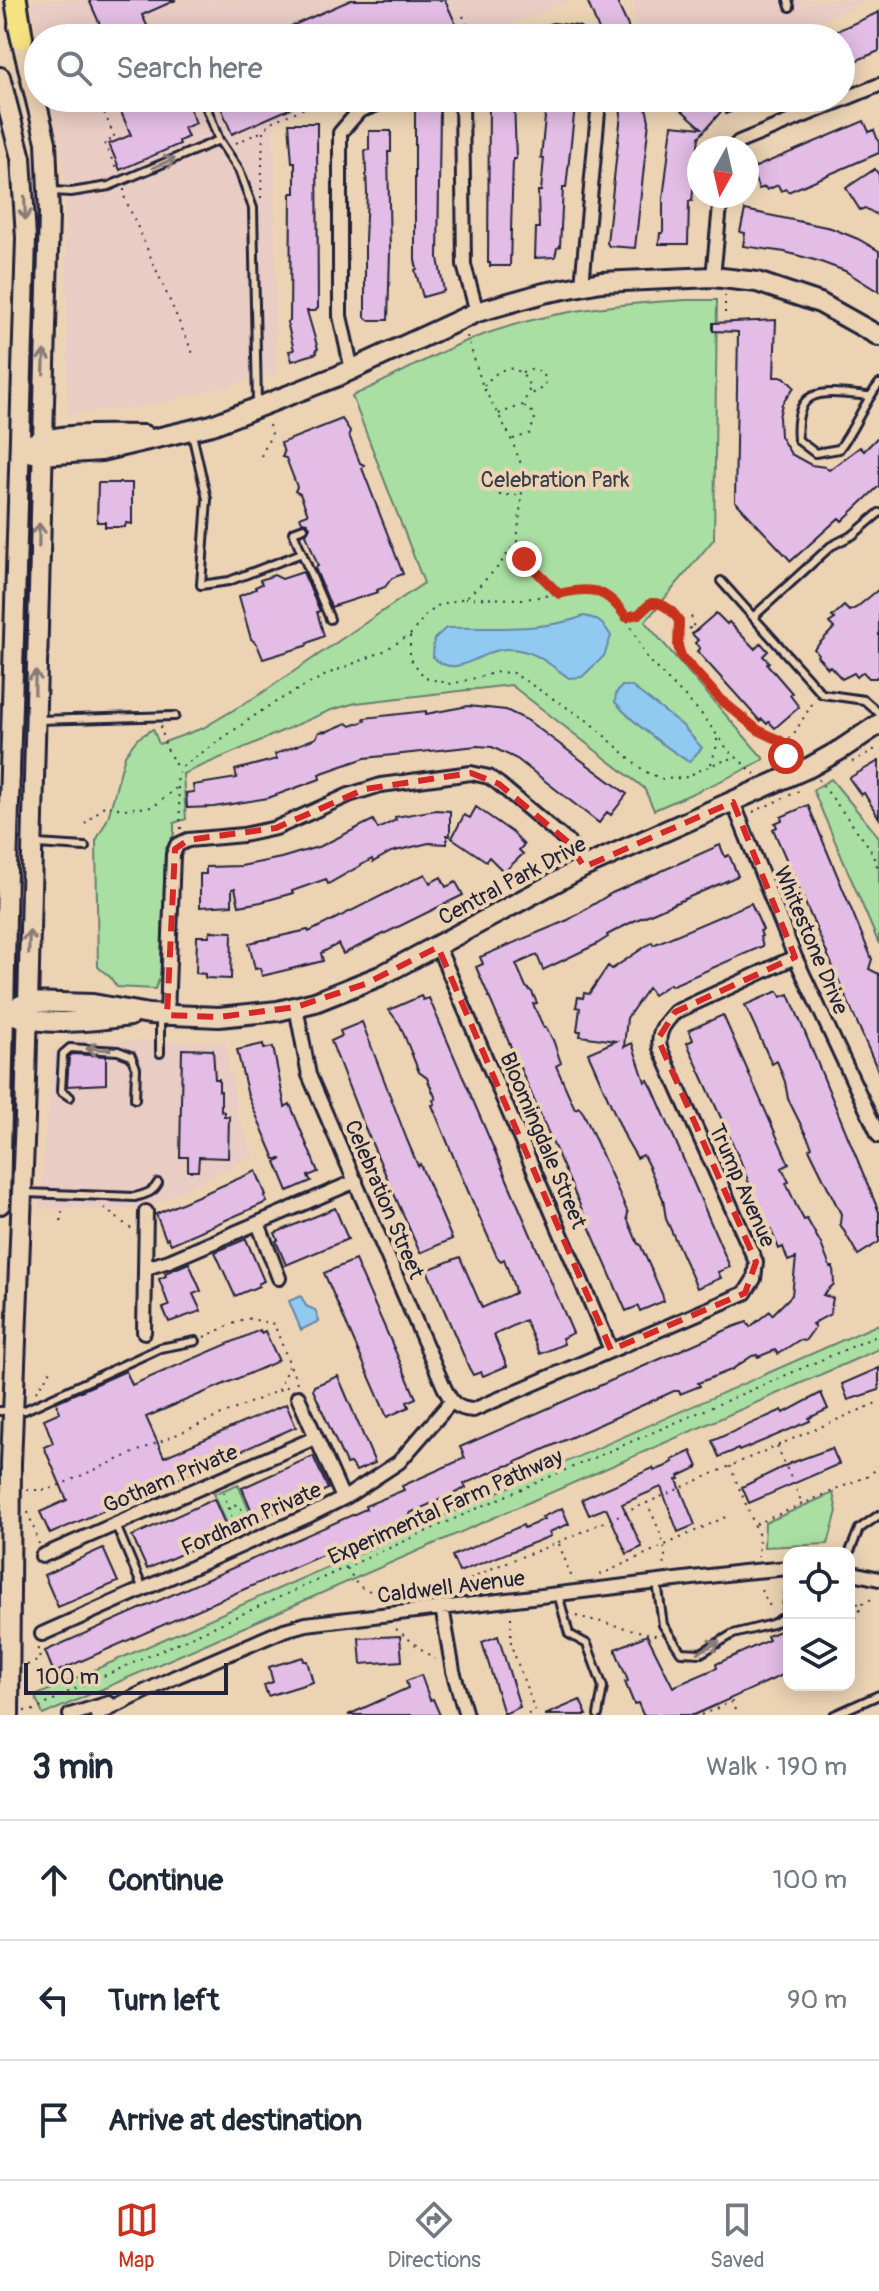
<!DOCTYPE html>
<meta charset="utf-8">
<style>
:root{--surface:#fff;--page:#f2f2f3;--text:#1f2937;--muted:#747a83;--line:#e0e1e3;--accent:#c8321e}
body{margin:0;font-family:Pangolin,sans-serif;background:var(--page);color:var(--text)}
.controls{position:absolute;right:24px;bottom:24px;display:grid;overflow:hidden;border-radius:16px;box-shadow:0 4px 20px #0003}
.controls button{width:72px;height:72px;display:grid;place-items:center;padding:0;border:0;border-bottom:2px solid var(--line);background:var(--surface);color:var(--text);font:40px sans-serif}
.compass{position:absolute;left:687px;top:136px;width:72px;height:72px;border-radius:50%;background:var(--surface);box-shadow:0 4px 20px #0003;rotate:188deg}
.scale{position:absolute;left:24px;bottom:20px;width:204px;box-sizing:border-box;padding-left:8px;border:4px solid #22223b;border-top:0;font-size:22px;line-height:28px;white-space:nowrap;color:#22223b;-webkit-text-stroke:6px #ecd3b4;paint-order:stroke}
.stop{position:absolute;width:24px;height:24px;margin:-18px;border:6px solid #c8321e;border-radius:50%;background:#fff}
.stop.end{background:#c8321e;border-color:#fff;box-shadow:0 2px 8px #0008}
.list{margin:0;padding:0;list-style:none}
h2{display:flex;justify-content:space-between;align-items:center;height:104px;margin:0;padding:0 32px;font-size:34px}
h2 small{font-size:26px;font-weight:400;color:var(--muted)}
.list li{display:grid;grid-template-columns:52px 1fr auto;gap:24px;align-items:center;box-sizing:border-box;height:120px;padding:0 32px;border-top:2px solid var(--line)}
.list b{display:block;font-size:30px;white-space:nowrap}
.list em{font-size:26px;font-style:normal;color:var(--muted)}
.icon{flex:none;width:44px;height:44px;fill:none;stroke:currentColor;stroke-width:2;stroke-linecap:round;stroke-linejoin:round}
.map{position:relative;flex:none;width:879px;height:1715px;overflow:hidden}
.search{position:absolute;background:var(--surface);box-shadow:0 4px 20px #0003;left:24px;right:24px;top:24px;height:88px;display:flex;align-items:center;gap:20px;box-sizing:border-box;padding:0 28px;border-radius:44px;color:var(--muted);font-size:30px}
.sheet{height:464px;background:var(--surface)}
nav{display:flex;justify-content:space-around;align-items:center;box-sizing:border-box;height:112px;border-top:2px solid var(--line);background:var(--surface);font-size:22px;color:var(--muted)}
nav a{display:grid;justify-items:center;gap:4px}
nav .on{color:var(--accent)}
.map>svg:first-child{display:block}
.built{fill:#e9ccc3}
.green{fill:#a9dfa2;stroke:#66806e;stroke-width:2}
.water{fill:#91caf0;stroke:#6587a8;stroke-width:2}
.building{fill:#e3bde6;stroke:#22223b;stroke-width:2}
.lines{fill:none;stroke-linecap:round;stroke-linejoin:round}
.lane-casing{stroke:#22223b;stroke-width:12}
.street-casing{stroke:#22223b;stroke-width:18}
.secondary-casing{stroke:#22223b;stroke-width:24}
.primary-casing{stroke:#22223b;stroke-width:26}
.path{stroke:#22223b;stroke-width:2;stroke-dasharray:2 6;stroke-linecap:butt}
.lane{stroke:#ecd3b4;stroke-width:6}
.street{stroke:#ecd3b4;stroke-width:12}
.secondary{stroke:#ecd3b4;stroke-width:18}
.primary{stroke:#f5e382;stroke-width:20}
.oneway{stroke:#877a78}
.route{stroke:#c8321e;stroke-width:10}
.marked{fill:none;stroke:#d62828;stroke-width:6;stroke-dasharray:16 10;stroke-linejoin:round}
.labels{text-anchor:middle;stroke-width:8;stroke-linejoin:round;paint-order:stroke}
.park-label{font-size:22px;fill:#363e4a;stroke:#ecd3b4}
.street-label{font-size:22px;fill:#22223b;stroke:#ecd3b4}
</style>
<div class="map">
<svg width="879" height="1715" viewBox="0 0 879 1715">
<rect width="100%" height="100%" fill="#ecd3b4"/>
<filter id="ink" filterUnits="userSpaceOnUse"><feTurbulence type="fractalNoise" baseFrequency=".0125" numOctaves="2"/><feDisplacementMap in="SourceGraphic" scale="16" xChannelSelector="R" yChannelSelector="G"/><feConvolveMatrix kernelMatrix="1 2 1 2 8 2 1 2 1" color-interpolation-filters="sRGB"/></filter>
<g filter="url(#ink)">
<!-- built -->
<path class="built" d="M32,0H570L479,38H39Z
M631,0H870L781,38H639Z
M51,98H334L274,123L276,373L149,406L68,414L65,173Z
M69,1040L225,1042L238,1118L254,1156L143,1209H39L53,1054Z"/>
<!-- green -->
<path class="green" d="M686,300H717L714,539L645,622L764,759C730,779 690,794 654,810L644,788L511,685L356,703L331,710L183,774L186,819L174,823V834L165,850L161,975L155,989L117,987L110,977L98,967L96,841L108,818L125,755L137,739L153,729L159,744L203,728L262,693L424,583L352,396C392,379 429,356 469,340C540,312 611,304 686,300Z
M831,779L879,837V944L813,790Z
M879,1324V1349L43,1715L35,1696Z
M238,1484L256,1527L233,1537L214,1494Z
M833,1493L837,1511L828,1544L764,1547L765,1523Z"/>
<!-- water -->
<path class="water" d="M584,616C598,618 604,624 611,636L604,656L582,677L569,678C549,664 534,649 508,649C481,648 458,682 433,657L434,639L446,628C490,627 542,632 584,616Z
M622,686H631L682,725L702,748L689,762C662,744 637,727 615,702L616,693Z
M301,1296L306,1306L315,1310L319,1321L301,1330L289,1301Z"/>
<!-- building -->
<path class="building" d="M89,0H176L142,15L153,38H106Z
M351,0H445L462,38H264Z
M587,0H616L628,26L629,38H605L603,34L601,35Z
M879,12V51L841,67V38H821Z
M115,98H185L196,123L184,128L188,137L179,141L180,144L120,170L109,144L131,135Z
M217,98H314L232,134Z
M492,98H514L516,159H513L510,266H490V263H488L489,99Z
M541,98H569L574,115L566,188H563L560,247L557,248L555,257L535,258L536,228H539L538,191H541L544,158H541L545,117Z
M618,98H644L649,121L635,248L609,246L607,243L621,114Z
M686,98H763L726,114L724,108L699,137L692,201H689L688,244H659L660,233H663V199L672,125L702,128L678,107Z
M415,110H440L438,258L444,291L423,297L415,270L417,269L415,260Z
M864,121L869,132L874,130L879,143V153L788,192L786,189L781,191L778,185L767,190L765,187L759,189L751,169Z
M289,123H317V135L318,308L315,311H307L318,349L316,350L317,353L292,361L289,351L294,350L287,322L290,321L291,193H295V162H292Z
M369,131H391V152H388L390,253L388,320H368L365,317V240L367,193L365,150H369Z
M875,169L879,175V216L865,208L860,210L846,188Z
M745,210L831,228L858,239L879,251V292L845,271L818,261L785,252L743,246L745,233L740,232Z
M776,320L774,377H784L794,387L782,404L779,417L780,436L791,454L811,465L825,467L829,470L860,447L864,451L879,436V486L842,521L839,518L791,561L735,501L738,332L713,331V323Z
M342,419L350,431L349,435L360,463L364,465L362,468L403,574L392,578L385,587L377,590L378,592L331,607L315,568L318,566L306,534L310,527L307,523L302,522L300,517L308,514L300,494L295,491L297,487L286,458L282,457L284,453L281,443Z
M98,483H132V524L126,523L125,527H105V522H97Z
M303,572L320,611L317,612L324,636L308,643L306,646L263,659L257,644L251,639L239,596L256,589L255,587L262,584L260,580L274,575L282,579Z
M879,589V674L876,678H869L863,672L857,677L854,673L842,679L830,666L828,668L817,656L818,654L814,649L834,628L829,623L835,619L832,617L844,606L849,611L856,608Z
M716,613L727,624L729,622L755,649L761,643L768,651L763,656L769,662L767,664L792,693L790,695L799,707L775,728L769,722L767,724L762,719L760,721L697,651L700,648L695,643L698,640L692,634Z
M468,706L506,710L527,720L627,794L611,815L607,812L599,823L517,759L492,747L477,746L365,758L319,774L320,779L268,798L214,807L187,808L186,793L194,792L193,785L237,778L235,770L277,759L275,754L316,738L319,732L328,731L347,723L351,726L365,721L364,718L426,711V714Z
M879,761V818L864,793L861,795L849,778Z
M808,805L872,959L869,969L879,974V1073L773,829L777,827L775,823L782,820L781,817Z
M476,807L513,833L524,845L519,850L523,854L504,872L489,857L486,861L452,838L464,815L470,818Z
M436,810L450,811V836L447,835V844L429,843L391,852L373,862L372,859L328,884L326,879L292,891L293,893L261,902L239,906L235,888L232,889V905L200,907V874H206V867L241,866L281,858L321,846L373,820L378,829L396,820L395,817Z
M720,845L725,857L729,855L738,876L634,921L607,935L608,937L595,945L543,970L537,955L516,964L526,987L532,992L537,1003L533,1004L544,1028L546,1027L553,1040L561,1063L556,1066L575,1109L579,1107L584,1114L628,1213L627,1218L638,1244H640L662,1294L664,1301L640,1311L638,1306L626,1311L476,967L483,964L480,957L568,920L612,893Z
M425,874L430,883L441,877L446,887L456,882L463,895L343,954L338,944L321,953L323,961L262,976L260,968L255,969L249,943L308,930L309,932Z
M751,903L763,930L760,931L762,936L760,937L763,946L671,986L670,984L653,995L648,988L627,1018L624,1047L632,1043L645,1082L648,1080L653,1089L730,1267L718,1272L721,1278L697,1288L666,1219L663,1199L649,1167L643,1155L637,1158L626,1139L588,1053L616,1041L580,1036L581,1031H577L580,1008L576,1007L578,997L583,998L584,993L589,994L608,966L612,969L652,942L653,945Z
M210,931L232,932L231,979L205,978V974L196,973L197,936H209Z
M778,991L781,997L789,994L879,1212V1242L858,1255L840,1224L841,1214L809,1149L812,1147L788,1099L785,1082L777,1061L772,1064L745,1005Z
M421,996L423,1000L429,998L573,1333L562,1338L564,1344L540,1354L525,1320L494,1335L507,1366L483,1376L481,1372L473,1375L469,1368L427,1270L460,1257L482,1308L515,1293L514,1287L504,1259L501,1261L497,1257L461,1175L432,1105L435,1104L433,1100L436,1099L427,1078L419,1072L400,1025L389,1010Z
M723,1015L789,1164L782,1168L789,1182L786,1183L796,1205L804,1220L807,1219L821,1244L830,1267H833L834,1284L823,1295L833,1298L830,1314L812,1324L815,1327L805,1341L799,1340L778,1354L775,1350L758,1357L757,1355L752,1356L731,1370L698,1383L700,1386L680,1394L679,1391H674L516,1462L517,1464L505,1466L464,1484L466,1488L410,1513L411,1516L54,1673L45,1651L366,1509L365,1506L404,1490L402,1486L465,1458L460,1447L733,1327L747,1322L750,1327L770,1311L772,1315L792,1295L796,1258L788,1261L783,1247L779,1249L770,1228L767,1230L740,1160L687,1043L693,1040L689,1030Z
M362,1022L407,1140L418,1166L420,1164L452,1239L420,1253L362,1121L331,1041L342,1036L340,1031Z
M263,1044L264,1049L273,1047L285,1107L290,1104L318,1172L308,1176L311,1181L288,1191L276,1162L282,1159H275L248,1096L237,1050Z
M182,1049L213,1050L215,1079H219V1091H221V1111L224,1112V1116H229L228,1158L199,1157L198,1171H188V1157H180Z
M72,1054L106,1056V1084L67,1086L69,1057Z
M256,1171L266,1195L264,1196L267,1202L171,1244L168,1238L166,1239L156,1214Z
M335,1208L348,1239L286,1265L276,1241L278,1240L275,1233Z
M246,1239L264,1281L258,1284L259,1286L235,1296L215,1252Z
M355,1260L416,1398L407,1402L409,1407L387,1417L324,1273Z
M189,1263L201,1291L193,1294L201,1311L169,1322L163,1308L169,1306L159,1279L166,1276L165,1273Z
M260,1330L261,1333L265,1331L270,1342L278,1359L274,1363L146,1417L164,1457L286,1404L296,1427L50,1534L40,1512L67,1500L44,1447L53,1443L44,1419L60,1412L56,1402L126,1371L132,1385Z
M879,1368V1390L848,1400L842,1384Z
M338,1376L375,1463L356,1471L350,1463L346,1464L313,1390L314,1386Z
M821,1393L828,1409L809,1418L810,1421L739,1451L738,1449L719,1457L712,1441L782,1410L784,1413Z
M832,1448L839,1464L749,1503L742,1487L791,1463Z
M691,1451L698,1467L679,1476L680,1479L677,1480L695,1525L678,1532L661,1487L622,1504L642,1547L627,1554L606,1508L589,1515L582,1499L653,1468L654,1471L664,1467L673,1462L672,1460Z
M313,1456L328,1489L256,1521L242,1488Z
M214,1499L229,1533L147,1569L132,1536Z
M562,1508L569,1524L549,1532L551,1536L459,1572L452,1556L523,1525L524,1528L534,1524L544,1519L542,1517Z
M103,1548L118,1582L58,1607L44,1575Z
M789,1627V1672L694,1715H643L638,1703L634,1704L625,1682L628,1681L615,1649L647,1635L673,1687L717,1668L716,1664L769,1640L767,1636Z
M400,1636L402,1661L361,1664L359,1638Z
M498,1636L520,1707L504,1714L482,1642Z
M303,1657L304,1661H307L313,1682L268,1696L264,1685L273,1682L269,1667Z
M421,1675L430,1700L433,1699L440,1715H348L408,1688L406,1681Z
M580,1700L587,1715H545Z"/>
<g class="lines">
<defs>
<path id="lane" d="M788,0L790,7
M203,98L219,140L239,170L253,208L257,403
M52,191L71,192L109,186L219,140
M869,396C826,392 793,383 798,440L815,453L839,449C855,428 863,404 879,384
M192,434L207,499L201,585L229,581L302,553
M304,528L293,532L330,619
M721,581L822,694L864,700L879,713
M753,617L831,546L853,535L879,513
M38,720L175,716
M37,844L85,847
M160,1053V1018
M70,1097L61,1091L63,1054L70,1048L118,1051L131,1056L136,1068L135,1099
M25,1193L135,1197C145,1194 153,1193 158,1183
M0,1411L25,1410L160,1348L196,1341
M115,1523L143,1589
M849,1554L859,1529L879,1515
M657,1582L663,1625L681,1652L701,1653L733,1634L772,1624L786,1616L789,1593
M558,1594L569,1634L587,1644L603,1687L598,1715
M834,1715L879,1695"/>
<path id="street" d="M537,38L553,31L576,34L578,38
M462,98L464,265L477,312
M733,148L739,142L879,85
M713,277L721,196
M582,285L598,112L595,98
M352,370L340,316V133L359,111L393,98
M733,802L795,957L879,1136
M438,947L611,1350
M296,1007L309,1075L444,1387C451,1402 456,1409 473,1410L745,1293L754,1279L756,1262L660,1048C657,1032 664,1024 675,1012L795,957
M167,1015L173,855L177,845L188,840L243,835L276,828L349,795L381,785L471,773L489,777L499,784L568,842L584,867
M258,1223L279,1278
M146,1268L169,1261L356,1181
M144,1332L146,1212
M298,1397L343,1498
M42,1556L315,1438
M849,1572L879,1579
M442,1607L453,1671L466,1715
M42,1634L310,1515L346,1497L399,1462L451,1402
M70,1715L109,1703
M97,1715L175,1677L284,1630L306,1624L743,1572L789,1568"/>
<path id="secondary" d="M0,77L21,158L26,238L7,870L0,1204
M30,444C65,432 107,435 144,435
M30,452L41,455L101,451L212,425L338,376L477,312L544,293L601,282L713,277L757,282L820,303L879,336
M19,1006L28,1002L93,1004L149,1014L219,1017L278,1011L315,1002L380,976L584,867L810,767L840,750L879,724
M17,1016C47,1027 98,1020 130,1016
M9,1715L11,1463L25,1118L49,214L46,142L18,26"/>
<path id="primary" d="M16,0L22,38"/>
</defs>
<!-- lane casing -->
<use href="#lane" class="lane-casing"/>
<!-- street casing -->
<use href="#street" class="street-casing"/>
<!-- secondary casing -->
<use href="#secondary" class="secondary-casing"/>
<!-- primary casing -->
<use href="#primary" class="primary-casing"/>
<!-- path -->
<path class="path" d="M463,16L473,38
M71,38L72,31L80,26L88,29L94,38
M98,98L115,138L104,143L118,172
M101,98L107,111
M236,143L263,131
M124,189V196L194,356
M261,198L263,131L273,121L329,98
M725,313V294
M467,336L483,387L509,434L520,461L523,482L517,542L524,559L559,594L579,589H594L616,604L626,617L648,660L700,712L728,750L755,774
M522,372L534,369C544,373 547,376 545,387L528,396
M484,386C499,366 519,359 530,388L523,405L498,414
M513,439L529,434L535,420L532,412L523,405
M261,456L272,433L268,423
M499,495H520
M465,598L525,599L557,594
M628,617L639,614L655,602C696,613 668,638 682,657C706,690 742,726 781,741L792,737L815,699
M681,627L694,629L690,611
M410,636V658L425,678L452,684L498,672L513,673L588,721L644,771L662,779L684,778L711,765L736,757
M161,726L165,745L177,768
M782,743L786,756
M852,762L879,747
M711,764L717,745V736
M818,779L870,848L879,871
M753,812L801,790
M85,824L105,805L122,809L153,807L176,788
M181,829L177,775L183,766L267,707L297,690L330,673L382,652L410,635L426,615L439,605L465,598L480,585L497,568L516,543
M104,1208L134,1231
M61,1221L63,1206
M204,1337L246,1318L274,1324L297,1383
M279,1390L288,1366
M36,1392L53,1367
M777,1446L802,1503
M730,1466L759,1536L758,1557
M27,1490H48L291,1385
M224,1492L228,1509
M647,1502C655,1523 669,1544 664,1566
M28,1512L39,1544
M239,1517L242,1511L240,1506L233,1504L229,1510L231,1516L239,1517L244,1530
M756,1524L856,1481L871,1474L879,1466
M559,1544L572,1578
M347,1568L358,1586L385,1597
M600,1575L730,1515
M457,1589C488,1565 526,1557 561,1541C667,1494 772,1447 879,1402
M761,1590L772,1610
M849,1605L863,1603
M849,1615L853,1624L863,1603L869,1601L874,1595
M576,1616L659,1636
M511,1617V1645L535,1711L526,1715
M396,1629L434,1659
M27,1665L40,1660L37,1645
M24,1711L36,1710L66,1693L503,1497L879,1335
M701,1715L732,1702L737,1715"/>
<!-- lane -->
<use href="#lane" class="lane"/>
<!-- street -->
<use href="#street" class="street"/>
<!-- secondary -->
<use href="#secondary" class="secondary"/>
<!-- primary -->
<use href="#primary" class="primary"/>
</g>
<!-- one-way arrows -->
<defs><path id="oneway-shaft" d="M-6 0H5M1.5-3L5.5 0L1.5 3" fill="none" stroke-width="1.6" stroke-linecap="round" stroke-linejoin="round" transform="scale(2)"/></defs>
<g class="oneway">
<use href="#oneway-shaft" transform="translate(164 163) rotate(-23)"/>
<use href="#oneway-shaft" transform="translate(25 208) rotate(88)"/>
<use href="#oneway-shaft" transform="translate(44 362) rotate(-88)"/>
<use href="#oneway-shaft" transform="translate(39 535) rotate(-89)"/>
<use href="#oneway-shaft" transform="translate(35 682) rotate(-89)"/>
<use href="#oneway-shaft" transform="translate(29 942) rotate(-89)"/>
<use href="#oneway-shaft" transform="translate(98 1049) rotate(-177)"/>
<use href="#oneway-shaft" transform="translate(709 1647) rotate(-27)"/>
</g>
</g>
<g class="lines" filter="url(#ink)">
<!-- route -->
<path class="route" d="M524,559L559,594C591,586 606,588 626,617L639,614L651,603C663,602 673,611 679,621L678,646L681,656L720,699L758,730L781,741L786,756"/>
</g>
<!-- marked area -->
<path class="marked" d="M471,773L499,784L568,842L584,867L733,802L795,957L675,1012L658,1039L756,1262L745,1293L611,1350L438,947L365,984L296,1007L219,1017L167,1015L175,849L188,840L276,828L365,789Z"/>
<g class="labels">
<!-- park labels -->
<g class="park-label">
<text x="555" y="487">Celebration Park</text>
</g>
<!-- street labels -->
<g class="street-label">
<text transform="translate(512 880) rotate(-28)" y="8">Central Park Drive</text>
<text transform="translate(812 940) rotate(67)" y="8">Whitestone Drive</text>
<text transform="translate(544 1140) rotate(67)" y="8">Bloomingdale Street</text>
<text transform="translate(743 1185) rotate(66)" y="8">Trump Avenue</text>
<text transform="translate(385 1199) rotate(67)" y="8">Celebration Street</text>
<text transform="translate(170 1478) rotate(-23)" y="8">Gotham Private</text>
<text transform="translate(445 1506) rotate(-24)" y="8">Experimental Farm Pathway</text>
<text transform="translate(251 1518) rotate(-24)" y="8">Fordham Private</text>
<text transform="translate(451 1586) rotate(-7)" y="8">Caldwell Avenue</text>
</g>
</g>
</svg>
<div class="controls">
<button><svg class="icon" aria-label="locate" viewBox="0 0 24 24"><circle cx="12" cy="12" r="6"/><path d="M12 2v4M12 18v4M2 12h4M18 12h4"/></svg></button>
<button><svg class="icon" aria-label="layers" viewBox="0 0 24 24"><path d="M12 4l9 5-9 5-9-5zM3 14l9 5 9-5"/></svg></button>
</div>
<svg class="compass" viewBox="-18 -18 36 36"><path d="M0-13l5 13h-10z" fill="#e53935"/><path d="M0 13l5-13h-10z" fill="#747a83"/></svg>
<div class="scale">100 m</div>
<div class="stop" style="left:786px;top:756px"></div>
<div class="stop end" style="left:524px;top:559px"></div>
<div class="search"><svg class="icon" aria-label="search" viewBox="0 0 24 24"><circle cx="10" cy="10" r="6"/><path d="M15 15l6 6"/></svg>Search here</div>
</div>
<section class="sheet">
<h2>3 min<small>Walk · 190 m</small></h2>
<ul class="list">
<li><svg class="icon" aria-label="ahead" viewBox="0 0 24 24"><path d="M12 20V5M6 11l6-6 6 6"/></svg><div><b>Continue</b></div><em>100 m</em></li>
<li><svg class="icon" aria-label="left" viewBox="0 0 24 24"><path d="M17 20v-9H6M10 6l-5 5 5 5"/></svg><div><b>Turn left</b></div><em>90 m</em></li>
<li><svg class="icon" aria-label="arrive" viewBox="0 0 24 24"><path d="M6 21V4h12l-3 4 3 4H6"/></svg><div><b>Arrive at destination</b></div></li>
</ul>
</section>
<nav>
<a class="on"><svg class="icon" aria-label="map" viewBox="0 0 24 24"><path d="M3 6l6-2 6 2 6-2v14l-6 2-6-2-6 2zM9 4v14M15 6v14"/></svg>Map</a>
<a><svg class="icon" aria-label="directions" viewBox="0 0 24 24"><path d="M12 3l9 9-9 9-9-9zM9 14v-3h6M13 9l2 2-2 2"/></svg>Directions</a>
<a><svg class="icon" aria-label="saved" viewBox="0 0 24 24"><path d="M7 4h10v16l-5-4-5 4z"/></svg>Saved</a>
</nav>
